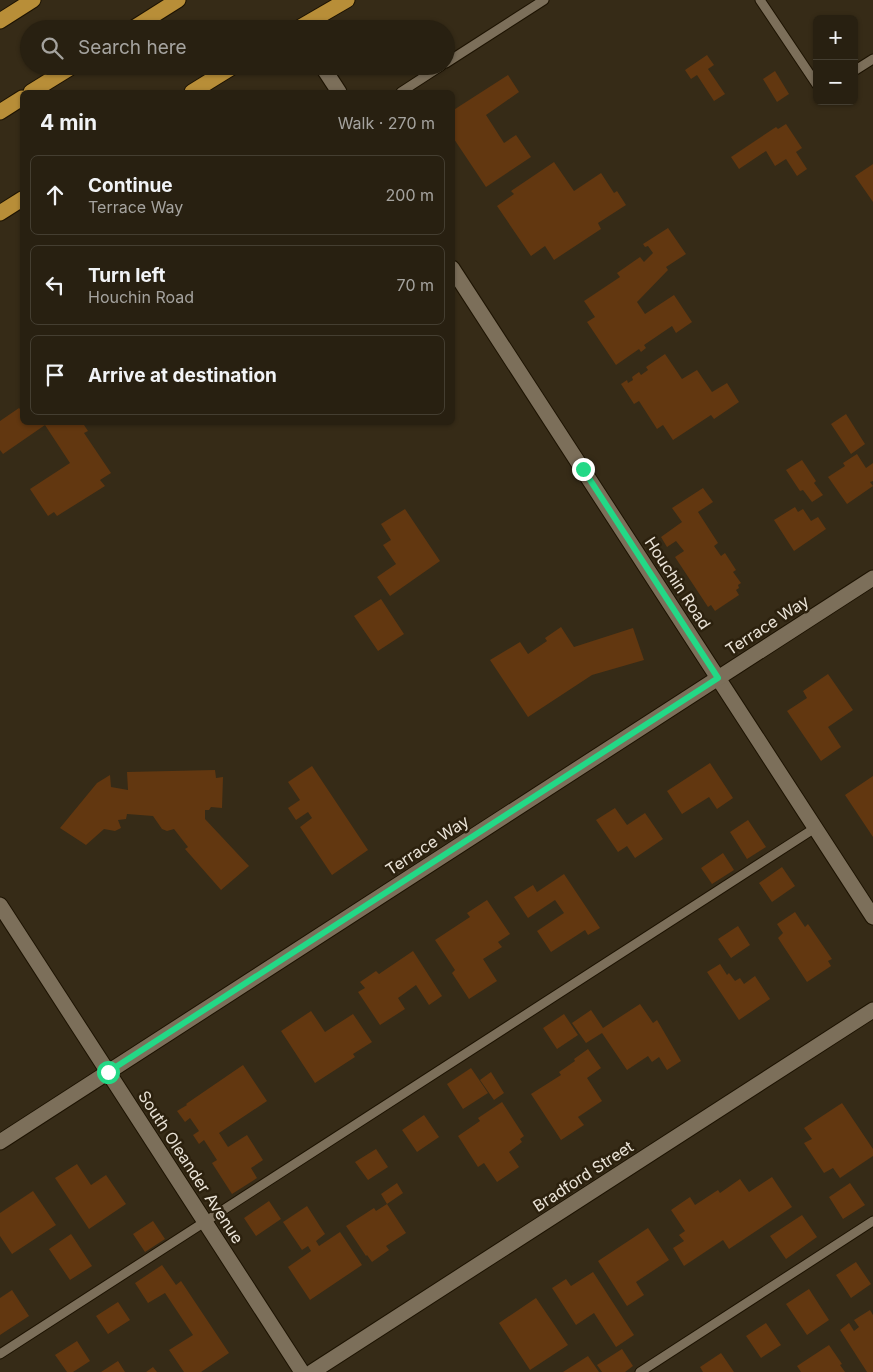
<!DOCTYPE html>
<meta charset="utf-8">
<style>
:root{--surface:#282011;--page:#30281a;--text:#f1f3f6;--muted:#a5a39f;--line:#443e31}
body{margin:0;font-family:Inter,sans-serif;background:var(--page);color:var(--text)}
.controls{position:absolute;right:15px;top:15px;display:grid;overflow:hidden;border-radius:8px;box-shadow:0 1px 4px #0004}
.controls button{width:45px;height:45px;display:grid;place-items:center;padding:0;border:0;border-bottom:1px solid var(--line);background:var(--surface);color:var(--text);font:25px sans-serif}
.stop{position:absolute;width:15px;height:15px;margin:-11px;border:4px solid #23d886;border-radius:50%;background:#fff}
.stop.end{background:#23d886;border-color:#fff;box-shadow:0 1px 5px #0008}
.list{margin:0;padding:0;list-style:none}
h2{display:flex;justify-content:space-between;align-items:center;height:65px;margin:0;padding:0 20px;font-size:21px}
h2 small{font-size:16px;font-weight:400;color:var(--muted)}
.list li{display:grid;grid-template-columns:32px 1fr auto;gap:15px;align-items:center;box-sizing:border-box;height:80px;margin:0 10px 10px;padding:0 10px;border:1px solid var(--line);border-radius:8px}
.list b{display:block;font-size:19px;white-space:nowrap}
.list p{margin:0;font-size:16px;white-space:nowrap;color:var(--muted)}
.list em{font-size:16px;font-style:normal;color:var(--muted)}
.icon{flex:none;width:28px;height:28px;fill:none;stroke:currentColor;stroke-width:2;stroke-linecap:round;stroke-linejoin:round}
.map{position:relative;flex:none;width:873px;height:1372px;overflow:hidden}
.search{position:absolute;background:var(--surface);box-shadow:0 1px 4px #0004;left:20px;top:20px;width:435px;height:55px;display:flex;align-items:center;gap:12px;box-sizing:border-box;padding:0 18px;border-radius:28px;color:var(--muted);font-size:19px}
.panel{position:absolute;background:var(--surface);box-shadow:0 1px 4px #0004;left:20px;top:90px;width:435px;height:335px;border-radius:8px}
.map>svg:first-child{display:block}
.building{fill:#623710}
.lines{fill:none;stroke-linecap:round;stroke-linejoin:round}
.lane-casing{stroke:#1d1302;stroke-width:11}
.street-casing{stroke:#1d1302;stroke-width:17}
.secondary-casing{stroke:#1d1302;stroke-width:17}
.highway-casing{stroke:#1d1302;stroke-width:17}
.lane{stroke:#7c6f5a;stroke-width:9}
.street{stroke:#7c6f5a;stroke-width:15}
.secondary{stroke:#7c6f5a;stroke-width:15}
.highway{stroke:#b88e38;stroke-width:15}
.route{stroke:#23d886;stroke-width:6}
.labels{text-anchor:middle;stroke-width:5;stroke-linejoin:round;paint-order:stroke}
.street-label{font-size:16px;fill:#eae3d7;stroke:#2c210e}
</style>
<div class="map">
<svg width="873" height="1372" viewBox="0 0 873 1372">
<rect width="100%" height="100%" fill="#362b17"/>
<!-- building -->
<path class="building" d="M707,55L714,65L708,69L725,94L714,101L697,75L691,79L685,70Z
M775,71L789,94L777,102L763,79Z
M508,75L519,92L486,115L504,143L516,135L531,157L486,187L452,136V111Z
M786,124L802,148L796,152L807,169L797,176L786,159L775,166L766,151L739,169L731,157L776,127L778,129Z
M554,162L574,191L601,173L614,193L617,191L626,205L598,223L601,229L554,260L545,246L531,256L497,206L514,194L511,191Z
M873,164V202L855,176Z
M668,228L686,254L666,267L668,270L637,302L645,314L674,295L692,322L676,333L672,326L644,345L646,348L641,352L639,349L616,365L587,322L595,317L584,301L620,277L617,273L640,257L644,262L653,253L648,246L645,247L643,244Z
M665,354L682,379L697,370L712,392L727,383L739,402L714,419L711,415L673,440L663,425L657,429L639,401L634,404L621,384L627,380L628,383L633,380L632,377L639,372L641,375L648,370L646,367Z
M19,408L21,410L22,409V422H82L88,431L84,433L111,473L100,480L105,486L57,516L54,512L48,516L30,489L70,463L45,425L3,454L0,450V421Z
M846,414L865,444L851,454L831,424Z
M857,454L866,468L873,463V481L870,482L873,486L847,504L828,477L845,466L843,463Z
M802,460L816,481L814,483L823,495L812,502L803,490L800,491L786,470Z
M703,488L713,502L698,512L718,543L714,546L721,556L725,553L736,570L733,572L741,583L738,585L739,588L736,590L739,595L715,611L711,605L708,607L675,557L684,551L676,541L667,547L661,537L682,522L672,508Z
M795,507L798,512L803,509L811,521L818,517L826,529L794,551L774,520Z
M405,509L440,561L390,596L377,577L396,564L383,545L391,540L381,524Z
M381,599L404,634L378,651L354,616Z
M561,627L574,647L633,628L644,660L592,675L528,717L490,660L520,642L528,654L547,641L545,638Z
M828,674L853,710L828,727L841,747L821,761L787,711L807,698L803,691Z
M710,763L733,798L717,809L709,797L682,814L667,791Z
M312,766L368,850L332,875L300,827L312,818L308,812L296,820L288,808L300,800L288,782Z
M215,770L216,778L223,777L222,808L211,807L209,810H205V819L249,866L221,890L185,849L188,847L174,829L167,831L162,829L153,816L127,814L126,819L118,820L121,828L115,831L104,829L86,845L60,828L97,783L110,775L111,787L128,790L127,772Z
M873,776V837L845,795Z
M615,808L627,825L645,813L663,839L635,858L627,846L618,852L596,820Z
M748,820L766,847L747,859L730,832Z
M723,853L734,870L712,884L701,868Z
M782,867L795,886L772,902L759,883Z
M564,874L600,928L588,935L585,930L551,952L537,931L564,913L555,900L528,918L514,897L533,885L537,892Z
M487,900L510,934L498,942L502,947L483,959L497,981L469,999L452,973L455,970L435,940L470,917L467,913Z
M795,912L805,927L808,924L832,959L828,961L831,966L807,982L778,938L783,933L777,924Z
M738,926L750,945L731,958L718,939Z
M413,951L442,996L429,1005L416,985L398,998L405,1009L380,1025L358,992L365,988L360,982L376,971L379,974Z
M720,964L727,975L729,973L735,981L740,978L744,984L755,976L770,999L739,1020L707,972Z
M640,1004L653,1023L657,1020L681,1061L667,1070L659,1057L652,1062L648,1056L627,1070L602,1033L586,1043L572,1023L591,1010L603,1028Z
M311,1011L325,1032L353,1014L372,1042L353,1054L355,1057L315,1083L281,1031Z
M564,1014L578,1035L557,1049L543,1028Z
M588,1049L601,1068L587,1078L602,1101L578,1117L584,1125L561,1140L531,1094L561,1075L559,1072L575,1061L574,1059Z
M243,1065L267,1101L219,1133L228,1147L247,1135L263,1160L251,1168L257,1178L232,1194L212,1163L217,1160L204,1140L199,1144L193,1135L199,1131L190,1118L185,1122L177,1111L187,1105L186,1104Z
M471,1068L488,1093L463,1109L447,1084Z
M491,1072L504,1093L494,1100L480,1080Z
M502,1102L524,1136L520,1139L522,1142L509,1152L519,1167L497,1182L484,1163L478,1167L458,1136L480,1121L478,1118Z
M842,1103L873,1149V1156L840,1178L833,1168L824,1173L804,1143L812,1139L804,1128Z
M424,1115L439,1137L417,1152L402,1130Z
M376,1149L388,1167L368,1180L355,1162Z
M77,1164L91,1185L106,1175L126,1204L89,1229L55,1178Z
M772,1177L792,1207L729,1249L723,1240L684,1266L673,1248L684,1241L679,1235L685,1231L671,1210L690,1197L695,1205L718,1190L720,1193L740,1179L749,1192Z
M397,1183L403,1193L387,1204L381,1194Z
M850,1183L865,1205L843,1219L829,1197Z
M33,1191L56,1225L12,1254L0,1236V1213Z
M269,1201L281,1219L256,1236L244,1218Z
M387,1204L406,1233L386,1246L389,1250L372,1262L367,1255L366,1256L346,1226L374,1208L376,1211Z
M307,1206L325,1234L316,1241L319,1246L340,1232L362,1265L310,1300L288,1267L311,1251L308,1246L302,1250L283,1222Z
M802,1215L817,1237L786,1259L770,1236Z
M153,1221L165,1239L145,1252L133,1234Z
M648,1228L669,1260L636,1282L644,1295L627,1306L598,1261Z
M71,1234L92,1266L70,1280L49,1249Z
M856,1262L871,1284L851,1298L836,1275Z
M162,1265L176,1285L181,1281L229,1353L201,1372H184L169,1350L193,1335L165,1293L148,1303L135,1283Z
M593,1272L634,1335L616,1347L594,1313L576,1325L552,1288L566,1279L571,1286Z
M809,1289L829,1320L807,1335L786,1304Z
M12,1290L29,1316L0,1335V1298Z
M536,1298L568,1345L530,1370L499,1323Z
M118,1302L130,1320L108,1334L96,1316Z
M870,1310L873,1315V1372H867L840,1330L849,1323L854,1331L859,1327L854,1320Z
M766,1323L781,1345L761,1358L746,1336Z
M77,1341L90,1361L73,1372H67L55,1355Z
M829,1345L842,1364L840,1365L845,1372H801L797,1366Z
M622,1349L633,1366L625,1372H602L597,1365Z
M721,1353L734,1372H703L700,1367Z
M588,1356L599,1372H563Z
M118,1361L125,1372H101Z
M153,1367L157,1372H146Z"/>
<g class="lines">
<defs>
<path id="lane" d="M760,0L817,85
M446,63L544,0
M854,71L873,59
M401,92L441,66
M0,1354L815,828
M640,1372L873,1221"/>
<path id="street" d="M322,66L339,92
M452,268L873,917
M0,905L302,1372
M312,1372L873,1010"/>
<path id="secondary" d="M0,1142L873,578"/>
<path id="highway" d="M0,21L33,0
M132,29L178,0
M297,29L347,0
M31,92L73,66
M192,92L234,66
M0,112L22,98
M0,213L22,199"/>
</defs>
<!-- lane casing -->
<use href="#lane" class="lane-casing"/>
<!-- street casing -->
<use href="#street" class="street-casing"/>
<!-- secondary casing -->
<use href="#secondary" class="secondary-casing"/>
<!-- highway casing -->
<use href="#highway" class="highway-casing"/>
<!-- lane -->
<use href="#lane" class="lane"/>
<!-- street -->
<use href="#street" class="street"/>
<!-- secondary -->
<use href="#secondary" class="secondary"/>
<!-- highway -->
<use href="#highway" class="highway"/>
</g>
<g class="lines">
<!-- route -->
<path class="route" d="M108,1072L718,678L583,469"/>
</g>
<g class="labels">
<!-- street labels -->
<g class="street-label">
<text transform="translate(678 583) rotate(57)" y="6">Houchin Road</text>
<text transform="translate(767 625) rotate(-33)" y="6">Terrace Way</text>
<text transform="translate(427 845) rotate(-33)" y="6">Terrace Way</text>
<text transform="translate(191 1167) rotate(57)" y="6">South Oleander Avenue</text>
<text transform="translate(583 1176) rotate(-33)" y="6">Bradford Street</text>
</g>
</g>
</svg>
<div class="controls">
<button>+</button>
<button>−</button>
</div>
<div class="stop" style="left:108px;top:1072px"></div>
<div class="stop end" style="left:583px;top:469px"></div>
<div class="search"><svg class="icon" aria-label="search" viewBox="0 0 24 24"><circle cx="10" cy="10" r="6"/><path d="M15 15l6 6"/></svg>Search here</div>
<section class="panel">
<h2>4 min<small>Walk · 270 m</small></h2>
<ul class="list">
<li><svg class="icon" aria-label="ahead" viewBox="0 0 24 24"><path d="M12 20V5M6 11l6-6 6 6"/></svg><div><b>Continue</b><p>Terrace Way</p></div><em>200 m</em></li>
<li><svg class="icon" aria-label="left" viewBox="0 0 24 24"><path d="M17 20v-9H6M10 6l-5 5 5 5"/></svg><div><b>Turn left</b><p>Houchin Road</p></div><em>70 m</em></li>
<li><svg class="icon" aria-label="arrive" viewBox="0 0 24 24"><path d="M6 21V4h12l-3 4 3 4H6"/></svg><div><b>Arrive at destination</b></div></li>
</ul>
</section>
</div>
